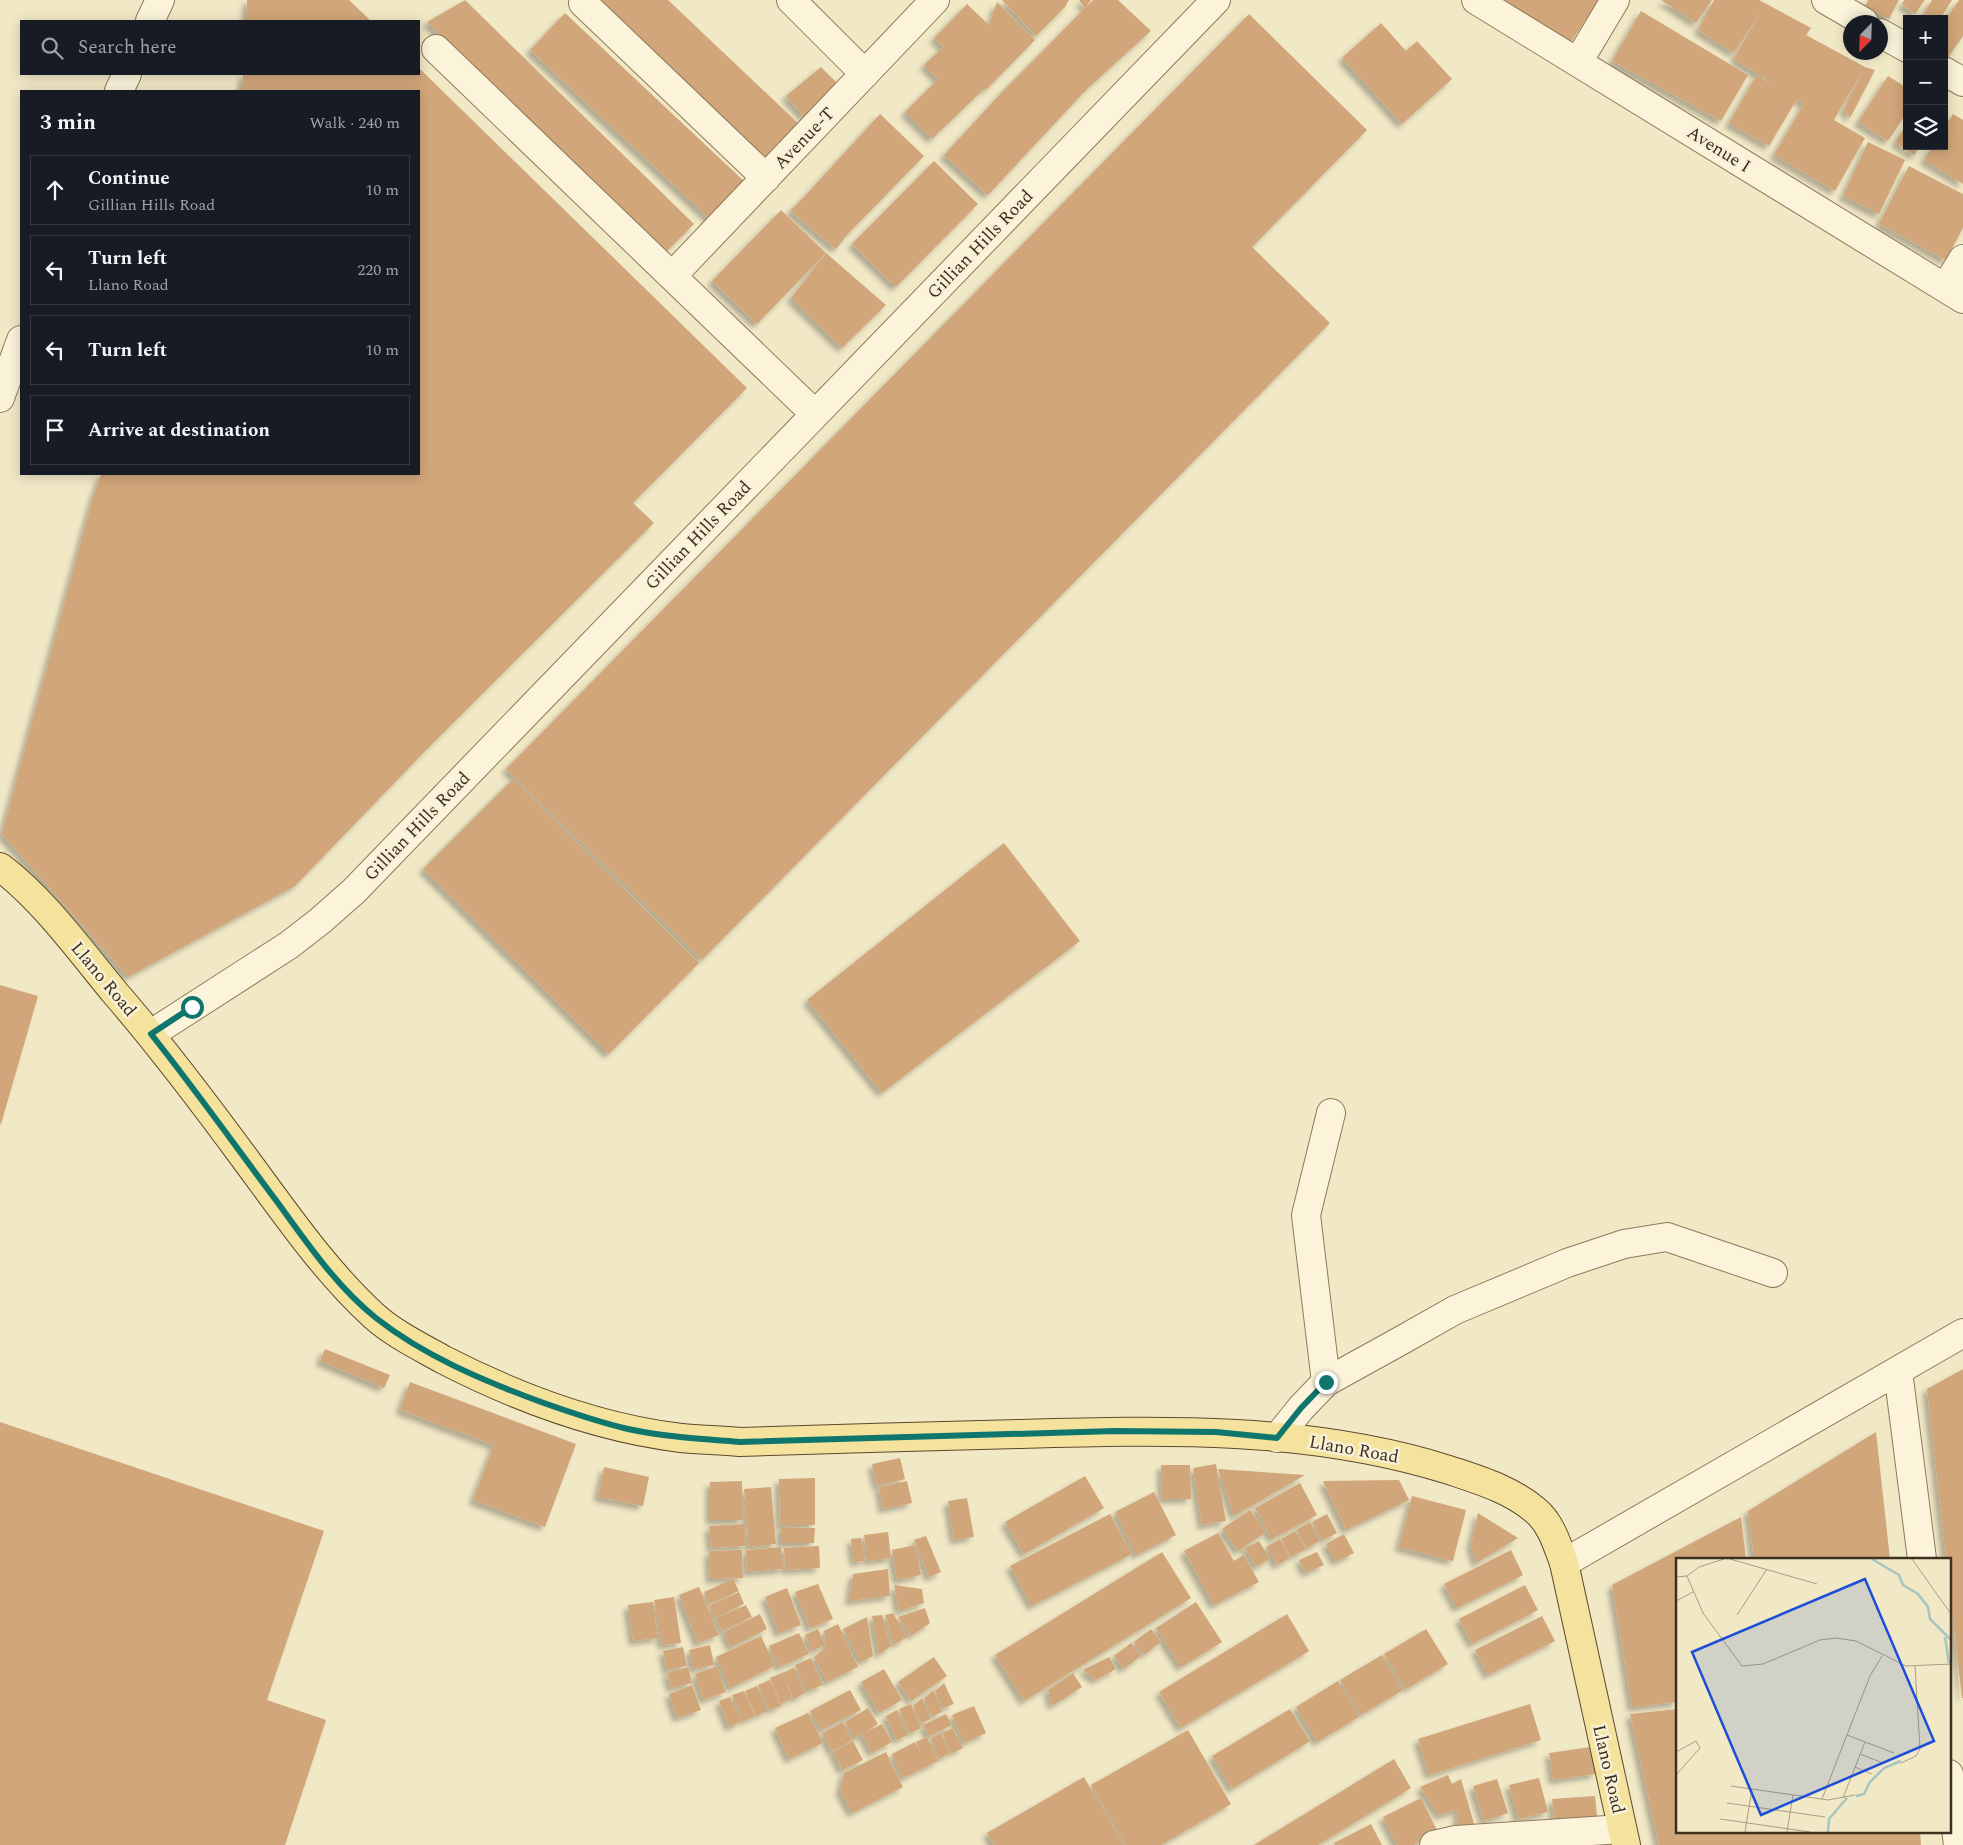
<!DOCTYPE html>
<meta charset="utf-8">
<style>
:root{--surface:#171b24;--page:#242831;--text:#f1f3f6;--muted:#9ea1a6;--line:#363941}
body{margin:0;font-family:Spectral,serif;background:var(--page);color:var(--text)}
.controls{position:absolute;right:15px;top:15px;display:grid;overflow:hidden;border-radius:0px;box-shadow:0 2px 12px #0003}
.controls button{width:45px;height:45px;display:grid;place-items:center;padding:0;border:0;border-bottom:1px solid var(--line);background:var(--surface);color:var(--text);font:25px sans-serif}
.compass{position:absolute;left:1843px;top:15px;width:45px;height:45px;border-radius:50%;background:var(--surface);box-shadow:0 2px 12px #0003;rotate:203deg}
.stop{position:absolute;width:15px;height:15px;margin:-11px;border:4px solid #0f766e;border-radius:50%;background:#fff}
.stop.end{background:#0f766e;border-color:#fff;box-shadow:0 1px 5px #0008}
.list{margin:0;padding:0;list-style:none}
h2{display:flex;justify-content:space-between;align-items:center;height:65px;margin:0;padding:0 20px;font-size:21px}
h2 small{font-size:16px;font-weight:400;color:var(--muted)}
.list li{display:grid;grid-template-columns:32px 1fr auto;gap:15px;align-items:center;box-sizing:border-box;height:70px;margin:0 10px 10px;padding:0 10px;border:1px solid var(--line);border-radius:0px}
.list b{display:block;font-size:19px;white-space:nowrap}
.list p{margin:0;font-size:16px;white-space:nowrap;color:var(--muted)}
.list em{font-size:16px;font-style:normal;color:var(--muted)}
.icon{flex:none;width:28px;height:28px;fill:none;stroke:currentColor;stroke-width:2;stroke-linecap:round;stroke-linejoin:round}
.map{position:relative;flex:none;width:1963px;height:1845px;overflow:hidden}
.search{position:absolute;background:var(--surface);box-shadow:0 2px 12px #0003;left:20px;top:20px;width:400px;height:55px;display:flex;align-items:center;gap:12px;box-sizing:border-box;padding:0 18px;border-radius:0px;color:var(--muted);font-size:19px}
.panel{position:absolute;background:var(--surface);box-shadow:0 2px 12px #0003;left:20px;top:90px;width:400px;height:385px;border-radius:0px}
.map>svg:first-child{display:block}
.building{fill:#d1a67a;filter:url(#shadow)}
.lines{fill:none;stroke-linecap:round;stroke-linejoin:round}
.minor-casing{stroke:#8e7a5a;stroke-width:30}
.major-casing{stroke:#5c482f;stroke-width:30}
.minor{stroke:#fbf4db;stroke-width:28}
.major{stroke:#f5e29d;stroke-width:28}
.route{stroke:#0f766e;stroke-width:6}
.labels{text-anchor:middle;stroke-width:5;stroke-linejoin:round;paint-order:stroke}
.street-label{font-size:18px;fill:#3e301f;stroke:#f8f1d7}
.inset-river{fill:none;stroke:#a8c5bf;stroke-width:2.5}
.inset-road{fill:none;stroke:#a99e83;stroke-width:1}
.view{fill:#1d4ed8;fill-opacity:0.15;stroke:#1d4ed8;stroke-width:2.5}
.inset-edge{fill:none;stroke:#3e301f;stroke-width:2.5}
</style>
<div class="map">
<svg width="1963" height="1845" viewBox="0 0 1963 1845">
<defs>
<filter id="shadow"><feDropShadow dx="-4.5" dy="4.5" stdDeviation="2.5" flood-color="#0004"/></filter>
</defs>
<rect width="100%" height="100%" fill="#f1e8c6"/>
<!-- building -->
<path class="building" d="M247,0H349L371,21H246Z
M465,0L694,224L664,254L427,22Z
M599,0H668L800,125L768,159Z
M1002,0H1069L1065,7L1036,36Z
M1079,0H1091L1085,8L1093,0H1118L1151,31L1087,89L988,195L944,155L1003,91L1085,8Z
M1500,0H1600L1570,43Z
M1661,0H1712L1696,23Z
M1714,0H1759L1811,28L1806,35L1865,67L1875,70L1850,118L1844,110L1862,71L1834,120L1865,138L1835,191L1774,155L1804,104L1797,99L1769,146L1729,123L1756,76L1773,84L1734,59L1761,11L1734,53L1698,30Z
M1868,0H1899L1889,19L1865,6Z
M1904,0H1925L1915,14L1902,4Z
M1932,0H1952L1940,19H1924L1922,17Z
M1959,0H1963V36L1944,63V22Z
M997,2L1035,40L986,90L985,88L932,139L905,112L938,79L924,65L943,47L934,38L967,4L989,25Z
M1641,11L1748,75L1721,121L1612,61Z
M565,13L746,183L711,220L530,50Z
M1249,14L1367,130L1252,247L1330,323L702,960L506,769Z
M1381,23L1406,51L1417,41L1452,79L1402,124L1342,58Z
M821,67L839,85L804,117L786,96Z
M419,68L747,388L633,503L654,523L431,745L295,886L128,977L2,834L92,501L101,474H419V91H242L243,74H419Z
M1888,76L1907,88V112L1888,141L1858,122Z
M880,114L924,156L847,235L836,249L790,211L804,197Z
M1953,114L1963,120V184L1924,160L1933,146H1944V128Z
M1907,124V146H1920L1914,155L1895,142Z
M1868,142L1905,160L1879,214L1843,196Z
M934,161L978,204L896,287L852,244Z
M1909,166L1963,194V228L1946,260L1879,224Z
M781,210L826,253L886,305L842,348L791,298L826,253L757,324L712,281Z
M513,779L699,963L609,1054L423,869Z
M1004,843L1080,941L882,1093L807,1000Z
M0,985L38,996L1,1124H0Z
M325,1349L390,1375L384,1388L320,1361Z
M1963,1369V1698H1962L1949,1588V1559H1946L1927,1389Z
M410,1382L576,1444L545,1527L473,1500L494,1445L400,1410Z
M0,1422L324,1531L267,1700L326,1720L285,1845H0Z
M1876,1432L1890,1559H1754L1748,1511Z
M900,1458L905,1479L877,1486L872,1464Z
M1216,1464L1226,1521L1202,1525L1193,1468Z
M1161,1465H1190L1191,1499H1162Z
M604,1467L649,1477L643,1506L598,1497Z
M1218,1469L1305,1475L1234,1516Z
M1085,1476L1104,1508L1024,1554L1005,1522Z
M815,1478V1525H780L779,1479Z
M1399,1480L1409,1500L1346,1530L1323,1481Z
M742,1481L743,1520H710V1482Z
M907,1481L912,1503L883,1509L879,1487Z
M1300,1483L1317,1515L1272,1539L1255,1508Z
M771,1487L776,1544L749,1547L744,1489Z
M1154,1492L1176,1535L1136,1555L1115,1512Z
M1412,1496L1466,1510L1453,1561L1399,1547Z
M967,1498L974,1537L954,1540L948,1501Z
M1250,1510L1266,1532L1238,1551L1222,1529Z
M1478,1513L1518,1538L1476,1563L1471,1545Z
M1110,1514L1132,1554L1032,1606L1010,1566Z
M1327,1514L1337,1533L1323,1540L1312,1522Z
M1741,1517L1746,1559H1677V1702L1632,1707L1612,1585Z
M1310,1522L1320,1541L1307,1548L1296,1530Z
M745,1524L746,1546L711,1548L709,1526Z
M781,1527L815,1528L814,1543H781Z
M1295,1531L1306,1549L1291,1557L1281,1539Z
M888,1532L891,1558L867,1561L864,1535Z
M1218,1533L1234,1561L1244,1555L1259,1582L1214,1605L1184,1551Z
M1344,1534L1354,1553L1336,1562L1326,1544Z
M926,1536L941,1572L929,1577L914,1540Z
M861,1538L865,1561L854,1562L851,1539Z
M1280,1539L1290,1558L1277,1565L1266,1547Z
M1259,1541L1270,1559L1256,1567L1245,1548Z
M915,1545L921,1575L897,1580L892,1550Z
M819,1546L820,1568L785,1570L784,1548Z
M781,1547L783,1569L747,1572L746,1550Z
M742,1550L743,1578L710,1579L709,1551Z
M1511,1550L1523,1575L1457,1608L1444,1584Z
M1162,1552L1191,1598L1024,1701L995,1655Z
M1317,1552L1324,1565L1306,1573L1299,1560Z
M888,1569L890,1596L849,1601L853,1574Z
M733,1579L739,1591L709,1604L704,1592Z
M818,1584L833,1619L810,1628L795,1592Z
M894,1585L922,1589L924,1603L899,1611Z
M1525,1585L1538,1610L1472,1644L1459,1619Z
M699,1587L719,1635L698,1643L679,1595Z
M787,1588L801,1625L779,1633L765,1597Z
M739,1592L744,1604L715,1618L709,1606Z
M674,1597L681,1643L662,1645L654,1600Z
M653,1602L658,1638L633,1641L628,1605Z
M1196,1602L1222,1642L1181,1667L1156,1628Z
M746,1605L752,1617L722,1631L716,1618Z
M925,1608L930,1623L911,1636L898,1617Z
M893,1613L907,1637L894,1645L885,1615Z
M760,1614L767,1629L731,1647L724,1632Z
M1287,1614L1309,1651L1181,1728L1159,1692Z
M882,1615L891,1646L879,1655L872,1616Z
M1542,1616L1555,1641L1488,1675L1475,1650Z
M867,1617L873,1656L861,1662L843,1629Z
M838,1624L858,1667L827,1682L814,1657L827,1647L824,1631Z
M818,1629L825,1645L812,1651L805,1635Z
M1151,1629L1161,1642L1144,1655L1134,1642Z
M1426,1629L1448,1664L1406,1689L1384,1654Z
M799,1633L809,1654L779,1667L769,1646Z
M761,1636L775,1666L730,1688L716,1657Z
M1131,1643L1141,1656L1124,1669L1114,1656Z
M710,1645L714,1665L693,1669L689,1650Z
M683,1647L687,1666L667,1670L663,1651Z
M1382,1655L1403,1690L1361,1715L1340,1680Z
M934,1657L947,1676L911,1701L898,1682Z
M1109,1657L1116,1669L1096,1680L1083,1670Z
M811,1658L823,1685L807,1691L795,1665Z
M717,1666L726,1692L703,1700L695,1674Z
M688,1667L692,1683L671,1688L667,1673Z
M794,1668L805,1693L794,1699L782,1673Z
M884,1669L902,1700L879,1713L861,1682Z
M782,1673L792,1698L781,1704L770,1678Z
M1073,1673L1082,1687L1052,1706L1048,1690Z
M770,1680L781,1706L769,1710L758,1685Z
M1338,1681L1359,1717L1317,1742L1296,1707Z
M944,1683L954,1704L943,1708L935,1691Z
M692,1685L701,1710L677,1718L669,1694Z
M757,1686L767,1711L756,1716L745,1691Z
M850,1690L861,1710L821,1730L810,1711Z
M933,1690L942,1712L932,1716L924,1699Z
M744,1691L755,1716L743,1721L732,1695Z
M730,1697L741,1722L729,1727L719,1701Z
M922,1698L931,1719L921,1723L913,1706Z
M911,1704L921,1728L910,1733L899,1709Z
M1530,1704L1541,1740L1429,1775L1418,1739Z
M974,1706L986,1733L964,1743L952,1715Z
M868,1708L878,1724L864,1733L882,1724L892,1742L872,1753L862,1734L855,1738L845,1722Z
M1290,1709L1310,1741L1232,1789L1212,1756Z
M1677,1709V1831H1920L1921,1845H1659L1630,1714Z
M897,1710L908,1735L896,1740L886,1716Z
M808,1713L823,1743L789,1759L775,1728Z
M946,1714L952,1725L929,1736L923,1725Z
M843,1722L852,1741L832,1751L822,1733Z
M953,1728L963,1748L952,1753L942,1733Z
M1188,1730L1231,1804L1161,1845H1126L1091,1785Z
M941,1733L950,1753L939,1759L931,1738Z
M927,1737L938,1761L903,1778L892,1754L915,1742L921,1754L916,1742Z
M853,1741L863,1760L842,1770L833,1752Z
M1591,1747L1596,1774L1553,1780L1549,1753Z
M886,1752L903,1787L852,1813L840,1791L844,1773Z
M1394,1759L1411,1788L1318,1845H1254Z
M1448,1775L1452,1784L1461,1779L1478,1837L1457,1833L1458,1810L1439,1815L1420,1787Z
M1084,1777L1124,1845H994L987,1833Z
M1539,1778L1548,1812L1518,1819L1509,1785Z
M1497,1779L1508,1813L1484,1821L1473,1786Z
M1595,1796L1598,1827L1555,1830L1552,1799Z
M1421,1798L1438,1832L1414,1845H1397L1383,1817Z
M1371,1824L1382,1845H1335L1334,1843Z"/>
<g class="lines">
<defs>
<path id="minor" d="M791,0L865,74
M1476,0L1963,299
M1826,0L1864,22
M583,3L766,178
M150,21L160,0
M1880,33L1907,48
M436,49L815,414
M1578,62L1615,0
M1944,71L1963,82
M119,91L127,74
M672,276L935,0
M1945,288L1963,259
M0,398L21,340
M151,1034L289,945L320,921L354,891L1216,0
M1898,1371L1922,1559
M1326,1382L1306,1215L1331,1113
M1277,1438L1301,1408L1326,1382L1402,1340L1455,1310L1567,1263L1624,1244L1667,1237L1773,1273
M1564,1563L1963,1333
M1949,1774L1958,1845
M1434,1845L1456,1840L1622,1829"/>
<path id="major" d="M0,867C43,899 81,952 116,994C162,1047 204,1103 246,1160C286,1214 324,1270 374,1316C394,1334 421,1347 444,1360C518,1398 599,1428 681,1438C701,1440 721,1440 740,1442C833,1439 927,1436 1020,1434C1163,1430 1310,1426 1449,1470C1479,1480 1510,1489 1535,1510C1551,1523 1557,1544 1564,1563L1626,1845"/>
</defs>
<!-- minor casing -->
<use href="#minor" class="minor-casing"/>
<!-- major casing -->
<use href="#major" class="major-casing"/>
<!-- minor -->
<use href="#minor" class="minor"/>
<!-- major -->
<use href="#major" class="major"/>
</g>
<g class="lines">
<!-- route -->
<path class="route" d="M192,1007L151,1034C195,1089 236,1147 278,1203C307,1243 337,1287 376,1318C424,1356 484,1381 541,1402C569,1412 598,1422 628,1429C665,1437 702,1439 740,1442L1115,1431L1216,1432L1277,1438L1301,1408L1326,1382"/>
</g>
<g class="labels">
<!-- street labels -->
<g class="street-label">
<text transform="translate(804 138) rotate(-46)" y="6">Avenue-T</text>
<text transform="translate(1719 149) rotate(32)" y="6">Avenue I</text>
<text transform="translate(980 244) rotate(-46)" y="6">Gillian Hills Road</text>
<text transform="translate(698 535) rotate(-46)" y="6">Gillian Hills Road</text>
<text transform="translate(417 826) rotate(-46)" y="6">Gillian Hills Road</text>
<text transform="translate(104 979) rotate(50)" y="6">Llano Road</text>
<text transform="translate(1354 1449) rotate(10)" y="6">Llano Road</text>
<text transform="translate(1609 1769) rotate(77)" y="6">Llano Road</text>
</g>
</g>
<!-- overview -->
<g transform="translate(1676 1558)">
<rect width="275" height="275" fill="#f1e8c6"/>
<path class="inset-river" d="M196,1L223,17L227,27L242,36L252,49L254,61L275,82M269,79L273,105M180,238L188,236L194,224L208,210L225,203M152,274L153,261L171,240"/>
<path class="inset-road" d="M54,1L141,26M236,1L275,56M11,18L23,9L48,1M0,19L11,18L27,55L66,108L87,106L144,82L160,80L180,83L230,108L275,106M0,43L17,34M61,57L91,11M171,177L218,195M0,194L20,183L24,190L0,217M184,196L207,205M225,205L240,198L244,191L239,108M179,209L196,216M55,228L152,242L179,237M167,240L189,184M146,241L194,118L206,98M51,245L149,259M44,261L134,274M69,274L76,231M111,274L117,237"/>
<path class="view" d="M189,21L258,183L85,257L16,94Z"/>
<rect width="275" height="275" class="inset-edge"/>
</g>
</svg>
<div class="controls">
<button>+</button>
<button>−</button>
<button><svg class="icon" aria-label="layers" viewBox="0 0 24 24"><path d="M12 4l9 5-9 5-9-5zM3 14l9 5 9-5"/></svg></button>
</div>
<svg class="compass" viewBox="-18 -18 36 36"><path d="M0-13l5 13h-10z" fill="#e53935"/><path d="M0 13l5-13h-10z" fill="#9ea1a6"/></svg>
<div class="stop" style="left:192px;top:1007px"></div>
<div class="stop end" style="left:1326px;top:1382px"></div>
<div class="search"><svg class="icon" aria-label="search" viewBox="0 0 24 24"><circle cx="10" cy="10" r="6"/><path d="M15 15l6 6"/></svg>Search here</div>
<section class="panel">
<h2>3 min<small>Walk · 240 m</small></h2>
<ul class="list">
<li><svg class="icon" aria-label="ahead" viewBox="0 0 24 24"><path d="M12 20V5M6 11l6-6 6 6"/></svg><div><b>Continue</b><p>Gillian Hills Road</p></div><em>10 m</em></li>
<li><svg class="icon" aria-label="left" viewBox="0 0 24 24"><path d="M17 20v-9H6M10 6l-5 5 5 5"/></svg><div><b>Turn left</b><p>Llano Road</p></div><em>220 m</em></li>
<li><svg class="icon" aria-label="left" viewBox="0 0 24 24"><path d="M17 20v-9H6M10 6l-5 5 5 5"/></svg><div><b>Turn left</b></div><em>10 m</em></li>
<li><svg class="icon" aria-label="arrive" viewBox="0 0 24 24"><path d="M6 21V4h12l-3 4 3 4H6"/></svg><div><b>Arrive at destination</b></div></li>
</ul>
</section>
</div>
